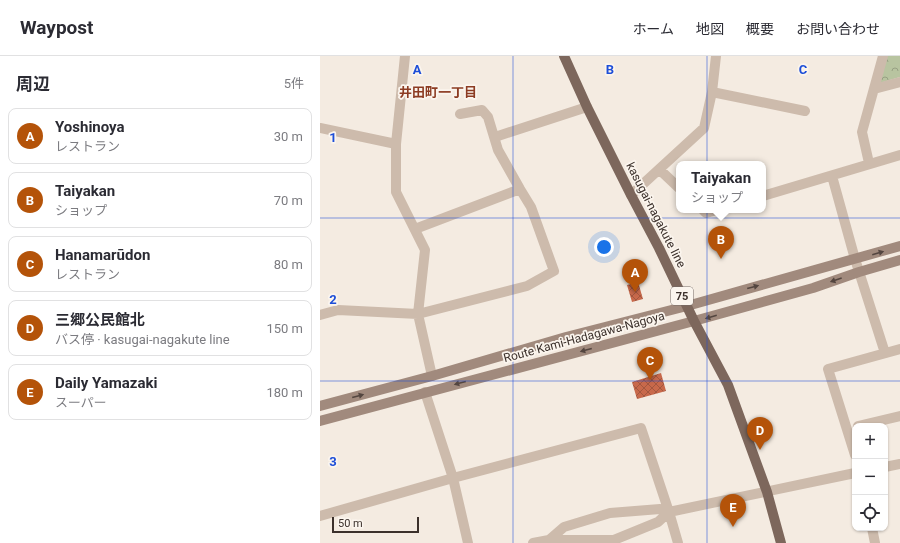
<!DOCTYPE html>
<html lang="ja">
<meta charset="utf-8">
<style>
:root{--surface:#fff;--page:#f2f2f3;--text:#2b2b33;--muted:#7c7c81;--line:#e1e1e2;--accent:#b45309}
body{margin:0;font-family:Roboto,"Noto Sans JP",sans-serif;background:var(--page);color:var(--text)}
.controls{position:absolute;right:12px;bottom:12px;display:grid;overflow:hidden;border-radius:8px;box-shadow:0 1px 3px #0004}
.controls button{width:36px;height:36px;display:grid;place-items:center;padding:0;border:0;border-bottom:1px solid var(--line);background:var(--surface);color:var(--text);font:20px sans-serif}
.scale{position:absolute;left:12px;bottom:10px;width:87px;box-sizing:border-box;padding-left:4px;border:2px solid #3b302b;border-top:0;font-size:11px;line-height:14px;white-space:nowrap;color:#3b302b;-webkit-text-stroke:3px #fbf5ee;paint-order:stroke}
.you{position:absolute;left:284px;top:191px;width:14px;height:14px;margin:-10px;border:3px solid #fff;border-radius:50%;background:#1a73e8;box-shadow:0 0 0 6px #1a73e833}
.badge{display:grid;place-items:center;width:26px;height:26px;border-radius:50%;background:var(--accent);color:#fff;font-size:13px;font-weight:700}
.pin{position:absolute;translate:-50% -33px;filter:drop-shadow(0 1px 2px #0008)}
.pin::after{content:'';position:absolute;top:21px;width:14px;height:12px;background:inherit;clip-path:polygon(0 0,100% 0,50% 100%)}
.popup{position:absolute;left:356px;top:105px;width:90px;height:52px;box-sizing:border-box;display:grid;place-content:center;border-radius:8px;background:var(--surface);filter:drop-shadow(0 1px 3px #0005);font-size:13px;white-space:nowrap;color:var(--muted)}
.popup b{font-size:15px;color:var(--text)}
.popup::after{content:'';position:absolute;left:50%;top:100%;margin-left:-8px;border:8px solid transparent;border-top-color:var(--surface)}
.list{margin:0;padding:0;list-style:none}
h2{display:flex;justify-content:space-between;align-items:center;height:52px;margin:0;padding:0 16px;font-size:17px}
h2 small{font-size:13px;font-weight:400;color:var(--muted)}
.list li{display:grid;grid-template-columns:26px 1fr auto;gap:12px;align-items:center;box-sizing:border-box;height:56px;margin:0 8px 8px;padding:0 8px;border:1px solid var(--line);border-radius:8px}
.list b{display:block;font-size:15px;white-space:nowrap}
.list p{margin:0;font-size:13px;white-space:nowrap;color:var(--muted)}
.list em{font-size:13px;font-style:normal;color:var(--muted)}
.icon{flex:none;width:22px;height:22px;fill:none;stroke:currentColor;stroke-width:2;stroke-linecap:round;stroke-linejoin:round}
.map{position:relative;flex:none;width:580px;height:487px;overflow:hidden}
header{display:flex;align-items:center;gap:24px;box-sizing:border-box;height:56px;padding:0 20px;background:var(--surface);border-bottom:1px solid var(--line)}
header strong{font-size:19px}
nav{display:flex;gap:22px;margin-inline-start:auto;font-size:14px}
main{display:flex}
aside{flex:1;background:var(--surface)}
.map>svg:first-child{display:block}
.park{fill:url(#park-crowns)}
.building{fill:url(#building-cross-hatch)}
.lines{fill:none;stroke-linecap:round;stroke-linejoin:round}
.minor{stroke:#cdbbac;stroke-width:10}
.secondary{stroke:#a18a7d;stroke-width:10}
.primary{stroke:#7d675c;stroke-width:10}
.oneway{fill:#544640}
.grid{fill:none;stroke:#1d4ed8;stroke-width:1;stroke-opacity:0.55}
.labels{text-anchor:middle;stroke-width:3.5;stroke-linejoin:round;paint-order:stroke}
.shield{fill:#fbf5ee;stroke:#756b66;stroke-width:1}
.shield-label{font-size:11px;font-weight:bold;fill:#3b302b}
.street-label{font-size:12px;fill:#3b302b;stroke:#fbf5ee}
.neighbourhood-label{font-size:13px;font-weight:bold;fill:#8c3b22;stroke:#fbf5ee}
.grid-label{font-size:13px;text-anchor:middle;font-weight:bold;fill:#1d4ed8;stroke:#fbf5ee;stroke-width:3.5;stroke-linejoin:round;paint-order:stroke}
</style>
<header>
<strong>Waypost</strong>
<nav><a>ホーム</a><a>地図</a><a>概要</a><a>お問い合わせ</a></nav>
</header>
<main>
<aside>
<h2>周辺<small>5件</small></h2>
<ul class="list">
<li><span class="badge">A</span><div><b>Yoshinoya</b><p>レストラン</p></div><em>30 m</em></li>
<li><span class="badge">B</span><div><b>Taiyakan</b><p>ショップ</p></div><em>70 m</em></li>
<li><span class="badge">C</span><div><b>Hanamarūdon</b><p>レストラン</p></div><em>80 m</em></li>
<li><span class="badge">D</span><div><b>三郷公民館北</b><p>バス停 · kasugai-nagakute line</p></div><em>150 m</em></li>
<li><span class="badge">E</span><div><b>Daily Yamazaki</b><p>スーパー</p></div><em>180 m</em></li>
</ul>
</aside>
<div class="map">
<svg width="580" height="487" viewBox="0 0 580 487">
<defs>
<pattern id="park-crowns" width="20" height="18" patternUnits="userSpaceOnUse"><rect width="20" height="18" fill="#b8c4a0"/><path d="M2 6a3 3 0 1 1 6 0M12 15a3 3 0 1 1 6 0" fill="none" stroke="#97a083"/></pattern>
<pattern id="building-cross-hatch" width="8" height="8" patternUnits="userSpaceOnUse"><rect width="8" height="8" fill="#c8694b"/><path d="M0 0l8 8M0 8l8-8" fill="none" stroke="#a4573f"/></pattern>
</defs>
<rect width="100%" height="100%" fill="#f4ebe1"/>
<!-- park -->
<path class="park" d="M567,0H580V21L560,27Z"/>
<!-- building -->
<path class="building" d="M318,226L323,243L312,246L307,229Z
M341,317L346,335L317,343L312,326Z"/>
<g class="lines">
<!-- minor -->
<path class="minor" d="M85,0L76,88V136L105,194L98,258L112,320
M554,33L580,26
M392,36L485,55
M0,72L76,88
M175,81L267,51
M549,107L542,76L563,0
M340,114L359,132
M512,120L535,203L565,297
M311,139L384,72L392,36L396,0
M443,140L580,99
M383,154L386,157L397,154
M95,173L200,133
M0,259L18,254L98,258L207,230L234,215L211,151L200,133L178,94L168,61L162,54L140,58
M105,336L133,422L148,487
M538,370L580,360
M535,399L508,313L580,293
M565,411L580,408
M0,460L133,422L321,372L349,456L358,487
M552,472L555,487
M229,484L244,471L290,457L340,453L349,456
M213,487L229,484H294L338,466L349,456L535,417"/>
<!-- secondary -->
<path class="secondary" d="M0,350L112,320L246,281L367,250L580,190
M0,365L374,265L493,232L539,216L580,204"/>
<!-- primary -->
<path class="primary" d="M244,0L267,51L311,139L339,192L374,265L408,329L447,436L461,487"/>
</g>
<!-- one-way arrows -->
<defs><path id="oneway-solid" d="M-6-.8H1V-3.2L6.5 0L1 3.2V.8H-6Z"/></defs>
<g class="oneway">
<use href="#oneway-solid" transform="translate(558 197) rotate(-16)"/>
<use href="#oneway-solid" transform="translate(516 224) rotate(161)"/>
<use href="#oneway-solid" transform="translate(433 231) rotate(-15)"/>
<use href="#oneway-solid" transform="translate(391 261) rotate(164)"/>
<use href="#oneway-solid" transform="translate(266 294) rotate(165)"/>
<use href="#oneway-solid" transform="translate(140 327) rotate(165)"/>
<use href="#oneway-solid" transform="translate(38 340) rotate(-15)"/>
</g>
<!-- grid -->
<path class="grid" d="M193,0V487M387,0V487M0,162H580M0,325H580"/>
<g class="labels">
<!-- shield labels -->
<rect class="shield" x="351" y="231" width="22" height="18" rx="3"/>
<g class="shield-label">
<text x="362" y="244">75</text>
</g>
<!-- street labels -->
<g class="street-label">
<text transform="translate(336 159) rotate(63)" y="4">kasugai-nagakute line</text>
<text transform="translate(264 281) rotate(-15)" y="4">Route Kami-Hadagawa-Nagoya</text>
</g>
<!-- neighbourhood labels -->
<g class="neighbourhood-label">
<text x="118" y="41">井田町一丁目</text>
</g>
</g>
<g class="grid-label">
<text x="97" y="18">A</text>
<text x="290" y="18">B</text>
<text x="483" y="18">C</text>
<text x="13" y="86">1</text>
<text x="13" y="248">2</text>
<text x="13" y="410">3</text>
</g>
</svg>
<div class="controls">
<button>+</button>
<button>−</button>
<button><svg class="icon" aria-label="locate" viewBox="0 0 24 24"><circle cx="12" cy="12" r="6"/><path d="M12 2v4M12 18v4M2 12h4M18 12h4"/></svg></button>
</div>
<div class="scale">50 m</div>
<div class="you"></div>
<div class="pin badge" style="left:315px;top:236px">A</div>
<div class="pin badge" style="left:401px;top:203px">B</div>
<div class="popup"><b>Taiyakan</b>ショップ</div>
<div class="pin badge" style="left:330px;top:324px">C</div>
<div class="pin badge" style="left:440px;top:394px">D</div>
<div class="pin badge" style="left:413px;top:471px">E</div>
</div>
</main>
